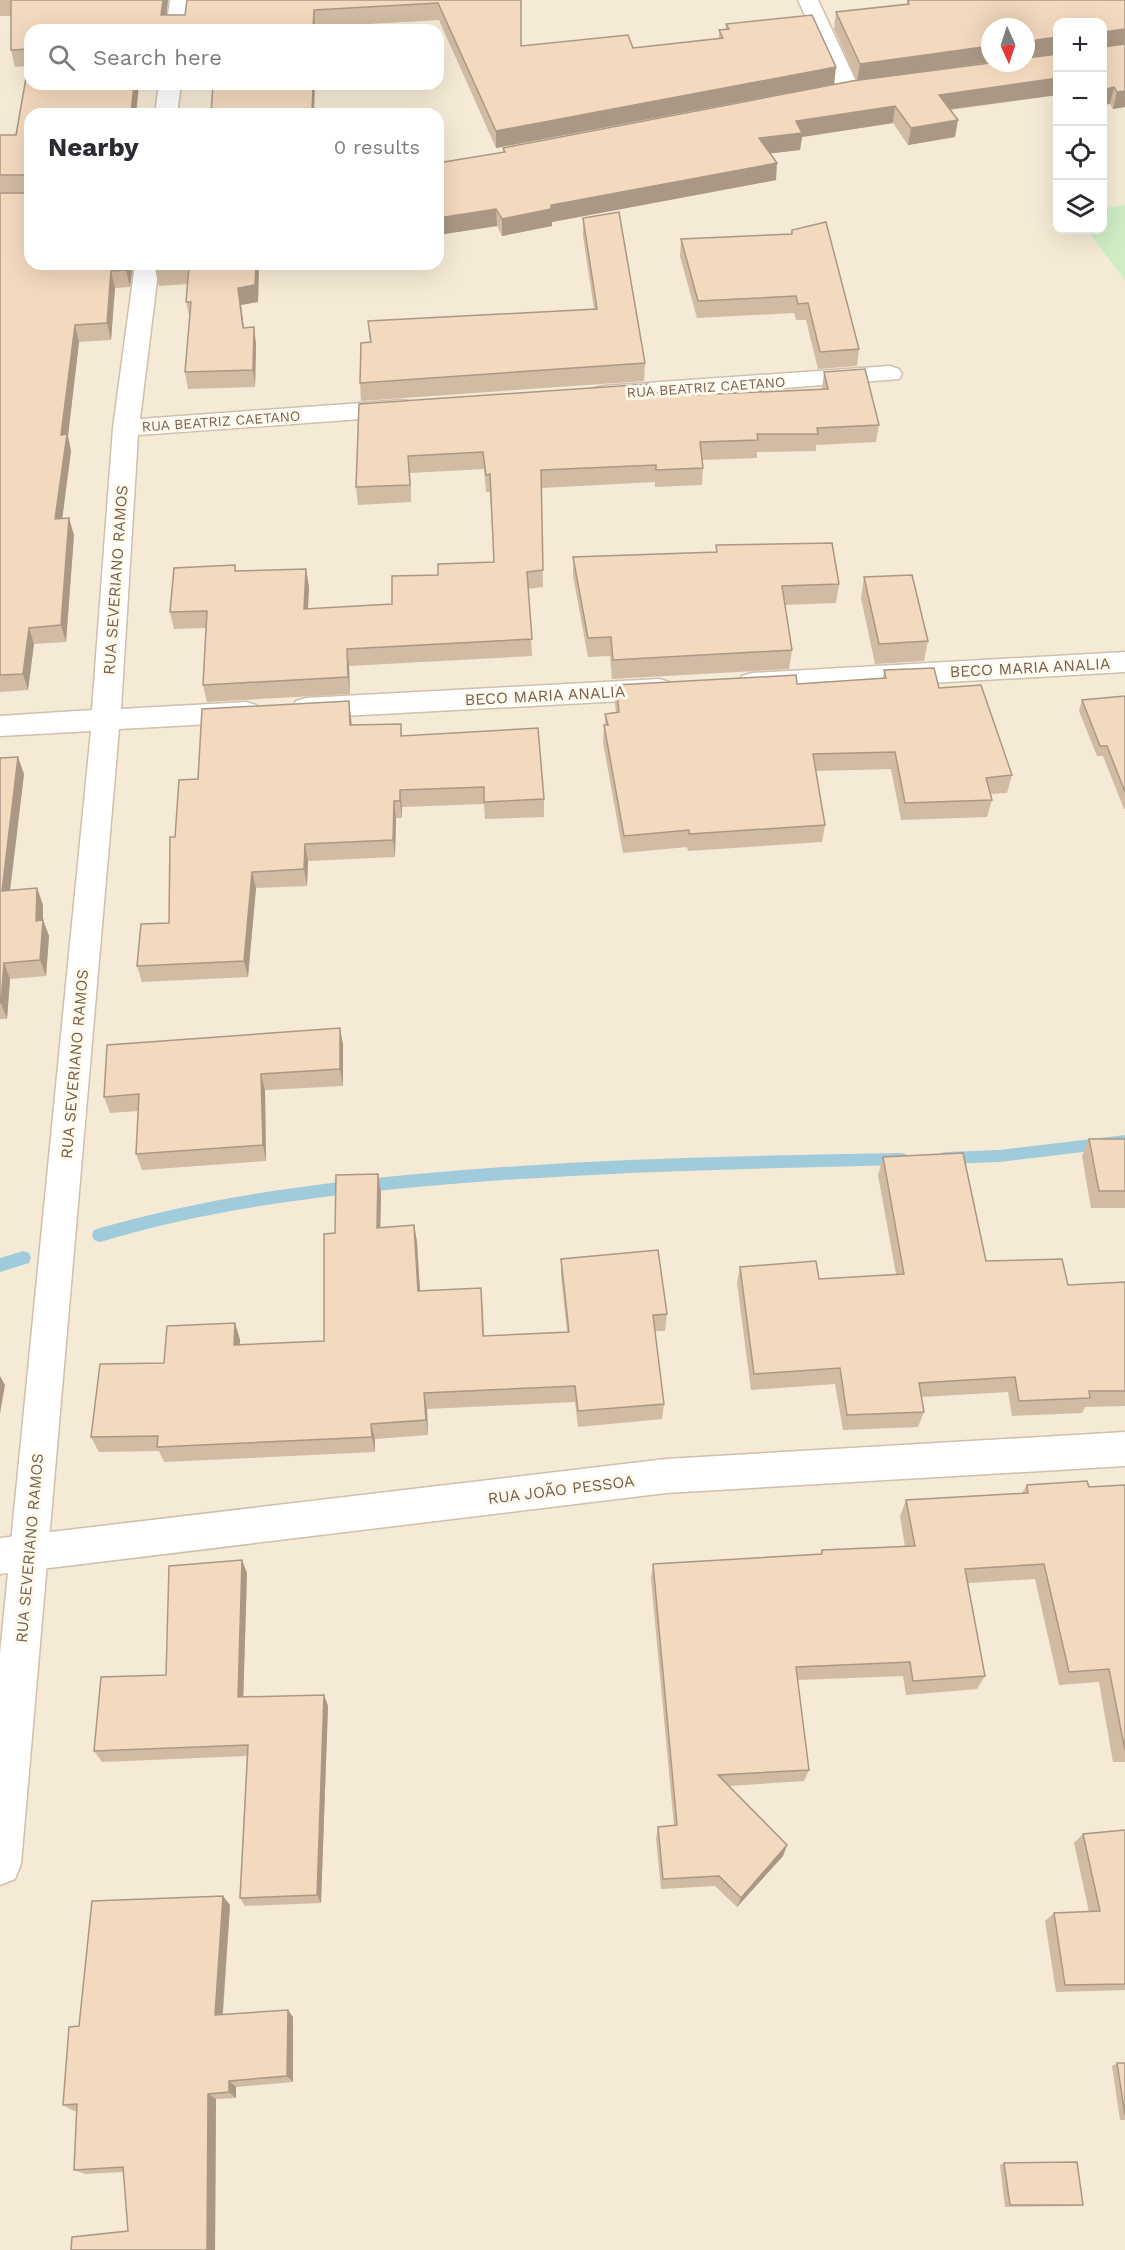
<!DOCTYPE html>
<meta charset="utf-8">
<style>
:root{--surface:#fff;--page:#f7f7f7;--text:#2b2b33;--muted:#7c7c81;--line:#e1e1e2}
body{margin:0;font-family:"Work Sans",sans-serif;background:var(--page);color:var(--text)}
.controls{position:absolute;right:18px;top:18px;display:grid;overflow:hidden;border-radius:12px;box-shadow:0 6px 24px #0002}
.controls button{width:54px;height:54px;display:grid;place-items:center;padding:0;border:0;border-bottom:2px solid var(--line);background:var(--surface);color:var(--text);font:30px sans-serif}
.compass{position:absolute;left:981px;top:18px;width:54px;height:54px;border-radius:50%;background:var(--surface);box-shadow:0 6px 24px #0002;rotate:177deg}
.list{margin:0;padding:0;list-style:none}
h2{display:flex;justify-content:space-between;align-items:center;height:78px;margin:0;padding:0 24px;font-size:26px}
h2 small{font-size:20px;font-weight:400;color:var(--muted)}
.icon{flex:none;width:33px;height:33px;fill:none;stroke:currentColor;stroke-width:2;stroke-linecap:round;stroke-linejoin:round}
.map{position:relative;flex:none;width:1125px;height:2250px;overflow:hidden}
.search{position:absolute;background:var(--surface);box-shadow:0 6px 24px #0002;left:24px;top:24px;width:420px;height:66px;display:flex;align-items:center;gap:15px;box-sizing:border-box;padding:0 21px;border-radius:18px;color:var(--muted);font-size:22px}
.panel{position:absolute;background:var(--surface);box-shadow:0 6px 24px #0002;left:24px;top:108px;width:420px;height:162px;border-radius:18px}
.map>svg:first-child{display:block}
.residential{fill:#f5ead5;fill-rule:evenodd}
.green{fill:#d0ecc4}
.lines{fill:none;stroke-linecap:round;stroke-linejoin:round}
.stream{fill:#a0cbda;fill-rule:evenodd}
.minor-casing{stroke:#cfbfac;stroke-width:3}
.tertiary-casing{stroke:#cfbfac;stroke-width:3}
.minor{fill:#fff;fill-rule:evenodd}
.tertiary{fill:#fff;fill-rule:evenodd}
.wall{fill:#d1bba3}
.shaded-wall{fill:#aa9885}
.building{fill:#f3d9be;stroke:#aa9885;stroke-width:1.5}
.labels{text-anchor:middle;stroke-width:6;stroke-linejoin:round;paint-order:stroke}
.far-street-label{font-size:14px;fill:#785f4a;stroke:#fffaee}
.street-label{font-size:16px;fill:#785f4a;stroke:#fffaee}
</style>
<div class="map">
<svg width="1125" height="2250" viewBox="0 0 1125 2250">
<rect width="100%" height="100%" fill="#fdf7e7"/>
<!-- residential -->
<path class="residential" d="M0,0H1125V205L1103,208L1102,22H1058V230H1087L1125,281V2250H0ZM990,27H1026V63H990ZM30,30H438V84H30ZM30,114H438V264H30Z"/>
<!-- green -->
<path class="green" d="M1125,205V281L1087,230H1102L1103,208Z"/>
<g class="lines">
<!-- stream -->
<path class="stream" d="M1125,1135V1147L999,1162L946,1164L941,1163L938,1158L941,1153L946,1152L999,1150Z
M901,1153L906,1154L909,1159L906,1164L901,1165C739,1169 578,1172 417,1187C309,1197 203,1211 100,1242L94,1240L92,1235L94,1230L100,1228C204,1198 309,1184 417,1174C578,1159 739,1156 901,1153Z
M23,1251L29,1253L31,1258L29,1263L0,1272V1258Z"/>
<defs>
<path id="minor" d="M170,0H190L186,30H166Z
M798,0H818L860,90L857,95H841L838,90Z
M159,84H181L177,114H155Z
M135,264H159L140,419L403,400L412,402L415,408L412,414L403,416L138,435L121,709L246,702L256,705L260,712L256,719L246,722L119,729L21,1864L15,1879L0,1885V1654L91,731L0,736V716L92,710L113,428Z
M890,366L899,369L902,374L899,379L604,402L595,400L592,394L595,388L604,386Z
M1125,652V672L752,693L742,690L738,683L742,676L752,673Z
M659,679L669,682L673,689L669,696L659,699L306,718L296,715L292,708L296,701L306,698Z"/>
<path id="tertiary" d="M1125,1432V1466L666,1493L0,1574V1538L666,1459Z"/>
</defs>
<!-- minor casing -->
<use href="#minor" class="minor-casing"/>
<!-- tertiary casing -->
<use href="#tertiary" class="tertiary-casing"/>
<!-- minor -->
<use href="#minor" class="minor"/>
<!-- tertiary -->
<use href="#tertiary" class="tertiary"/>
</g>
<!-- wall -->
<path class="wall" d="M0,0H168L166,15H185L187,0H521V46L633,48L719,39V30L726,29V24L836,67L834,84L496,148L439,20L315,27V30H30V84H147H139L136,114H30L133,264L130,287L115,288L111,340L79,342L68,436L71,451L62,519L74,535L66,642L34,644L28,690L0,692V135H16L28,66L15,67L11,50V16H0Z
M907,0H1125V107L1113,109L1110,104L1102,105V22H1058L1026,58V27H990V62L1058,95L950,110L955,137L908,145L893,123L802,137L800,150L770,153L776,180L552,222V226L502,236L497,226L438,235L503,152V148L857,81L834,29L836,12L907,4Z
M583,218L645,363L644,381L361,401L360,383L370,342L368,321L594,309L583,236Z
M792,230L859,349L857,366L818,369L806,320H796L794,313L697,318L680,256L681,239L791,234Z
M156,264H259L258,302L241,305L244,328L254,327L256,345L255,387L188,389L185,372L190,319L186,302L188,284L159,286L155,269Z
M824,372L879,425L876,442L816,445V451L757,452V458L702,460L703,468L702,485L655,487V482L541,488L543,587L528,589L532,656L349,666L350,694L207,702L203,685L206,628L174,629L170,612L236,571L306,569L309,587L308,609L392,604L438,575L494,562L490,492H486L484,469L410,473L411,502L358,505L356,487L359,404L649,393L693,395L822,389Z
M716,545L839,584L836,603L785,605L792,650L789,669L612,679L610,656L588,657L573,576V557L716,552Z
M864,577L928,641L924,661L875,664L861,598Z
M884,670L939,688L1012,775L1007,793L991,794L992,800L987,817L901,820L891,769L816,771L825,825L822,842L688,851L687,847L623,853L603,742L604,725H605V714L616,712L615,703L616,685L797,684L883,678Z
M1125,696V809H1124L1103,756H1097L1079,711L1082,700Z
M351,718L352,725L401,724L402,736L544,799V817L485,819L484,804L402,807V818H396L395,857L308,861L307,886L256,888L248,977L142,982L137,966L169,923L175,837L198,779Z
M0,758L24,774L10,891L37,888L43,905V920L49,936L46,976L10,979L7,1019H0Z
M340,1028L343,1045V1086L265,1090L266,1161L142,1170L136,1154L138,1111L110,1113L104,1097Z
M1089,1139H1125V1208H1091L1082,1156Z
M883,1157L986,1261L1068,1285L1125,1282V1406L1085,1407L1082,1413L1012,1416L1008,1392L921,1397L924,1412L918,1427L843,1430L835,1384L751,1390L737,1283L740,1267L819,1279L896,1274L878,1175Z
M378,1174L381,1192L380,1227L414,1225L417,1242L420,1291L483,1305L484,1336L567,1332L561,1276V1259L667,1314L665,1331H655L664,1404L662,1419L578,1427L575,1402L427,1409L428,1435L375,1439V1452L164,1462L159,1451L99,1452L91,1437L164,1363L235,1323L240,1340V1345L324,1341L335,1233Z
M1027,1485L1089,1487L1125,1485V1762H1113L1099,1682L1059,1685L1035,1579L968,1583L985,1676L977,1689L906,1695L903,1676L798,1680L809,1770L804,1781L728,1786L787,1845L783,1856L737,1907L715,1886L661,1889L656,1838L658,1827L674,1826L651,1579L653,1564L820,1554L822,1550L905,1547L900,1516L906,1500L1022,1493Z
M242,1560L247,1573L243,1697L324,1695L328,1706L321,1903L245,1906L240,1898L247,1756L102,1762L94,1751L166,1675Z
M1125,1830V1990L1056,1992L1045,1921L1054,1913L1089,1912L1074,1843L1083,1834Z
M230,1905L223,2014L293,2017V2082L236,2087V2098L216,2099L215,2250H71L128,2231L124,2172L85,2174L74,2170L77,2111H74L63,2105L79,2026Z
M1117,2063H1125V2120H1120L1112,2066Z
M1004,2163L1083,2205L1078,2206L1005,2207L1000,2165Z"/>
<!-- shaded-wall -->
<path class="shaded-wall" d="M163,0H168L165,30L161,15Z
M314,10L315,27V30H313Z
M1125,29V45L1102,48L1104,32Z
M1058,37V54L1026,58V50L1027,44L1029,41Z
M990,46V62L857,81L860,64Z
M836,67L834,84L496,148V131Z
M1058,78V95L936,111L939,95Z
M134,84H139L136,114H131Z
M313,84H315L314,114H312Z
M1114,87L1110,104L1102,105L1106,89Z
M1125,91V107L1113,109L1117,92Z
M895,106L893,123L802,137L800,150L758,155L759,138L796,121Z
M958,120L955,137L908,145L911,128Z
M777,163L776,180L552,222V226L502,236V219L551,205Z
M496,209L497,226L438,235V218Z
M127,264H133L130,287L126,270Z
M256,264H259L258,302L241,305L246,345L238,288Z
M111,271L115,288L111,340L107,323Z
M75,325L79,342L68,436L71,451L60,536L55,519L61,435Z
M254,327L256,345L255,387L253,370Z
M408,456L410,473L411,502L410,485Z
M69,518L74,535L66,642L61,625Z
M306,569L309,587L307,626L304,609Z
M29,628L34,644L28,690L23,674Z
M347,649L349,666L350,694L348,677Z
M349,701L351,718L353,742L350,725Z
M18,757L24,774L8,907L2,891Z
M400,790L402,807V818L400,801Z
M394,801L396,818L395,857L393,840Z
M305,844L308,861L307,886L304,869Z
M252,872L256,888L248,977L244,961Z
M37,888L43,905V921V920L49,936L46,976L40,960L36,921Z
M4,963L10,979L7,1019L1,1003Z
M340,1028L343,1045V1086L340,1069Z
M261,1074L265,1090L266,1161L263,1145Z
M378,1174L381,1192L380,1245L377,1228Z
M414,1225L417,1242L421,1308L418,1291Z
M235,1323L240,1340L239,1361L234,1345Z
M0,1376L5,1385L0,1414Z
M424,1393L427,1409L428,1435L426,1420Z
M371,1424L375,1439V1452L372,1437Z
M242,1560L247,1573L243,1708L238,1697Z
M324,1695L328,1706L321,1903L317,1895Z
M787,1845L783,1856L737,1907L741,1898Z
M223,1896L230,1905L222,2022L215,2015Z
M288,2010L293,2017V2082L287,2076Z
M229,2081L236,2087V2098L229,2092Z
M208,2094L216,2099L215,2250H207Z"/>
<!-- building -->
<path class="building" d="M11,0H163L161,15H185L187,0H521V46L628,35L633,48L723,38L719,30L729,29L726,24L812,15L836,67L496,131L438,3L314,10L313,30H30V49L11,50Z
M908,0H1125V29L1104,32V47L1125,44V91L1117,92L1114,87L1106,89L1102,85V22H1058V37L1029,41L1027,44H1026V27H990V46L860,64L836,12L909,4Z
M1058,54V78L939,95L958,120L911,128L895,106L796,121L802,133L759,138L777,163L551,205V209L502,219L496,209L438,218V163L505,152L503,148L852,81L990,63H1026V58Z
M30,55V84H134L131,114H30V264H127L126,270L111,271L107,323L75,325L61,435L67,434L55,519L69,518L61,625L29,628L23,674L0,675V193H27V175H0V135H16Z
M213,84H313L312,114H211Z
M619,212L645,363L360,383L361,343L371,342L368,321L597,309L583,218Z
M826,222L859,349L820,352L808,303L798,304L796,296L698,301L681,239L792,234V230Z
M156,264H256L255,285L238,288L243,328L254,327L253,370L185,372L191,302H186L189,267L155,269Z
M865,369L879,425L817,428L818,434H757L758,440L700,442L703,468L656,470V465L541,470L543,570L527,572L532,639L347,649L348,677L203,685L207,611L170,612L174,568L235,565V571L306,569L304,609L392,604V576L438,575V564L494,562L490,474L486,475L483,452L408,456L410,485L356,487L359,404L648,384L649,393L693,391V395L828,389L824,372Z
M832,543L839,584L782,586L792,650L613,660L611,637L588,638L573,557L717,552L716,545Z
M912,575L928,641L879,644L864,577Z
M934,668L939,688L981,685L1012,775L986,778L992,800L905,803L895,752L813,754L825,825L689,834V830L624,836L604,725H608L605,714L619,712L616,685L796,675L797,684L886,678L884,670Z
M1125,696V792L1107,746H1100L1082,700Z
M349,701L350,725L401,724V736L538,728L544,799L484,802V787L400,790V801H394L393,840L305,844L304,869L252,872L244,961L137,966L141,924L169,923L170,837H175L179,780L198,779L202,709Z
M18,757L2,891L37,888L36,921L43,920L40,960L4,963L1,1003H0V758Z
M340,1028V1069L261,1074L263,1145L136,1154L139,1094L104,1097L107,1045Z
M1089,1139H1125V1191H1099Z
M963,1153L986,1261L1062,1259L1068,1285L1125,1282V1391H1089L1090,1398L1019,1401L1015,1377L919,1383L924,1412L847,1415L840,1368L754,1374L740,1267L816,1261L819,1279L904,1274L883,1157Z
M378,1174L377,1228L414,1225L418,1291L481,1288L483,1336L569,1332L561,1259L658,1250L667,1314L653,1315L664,1404L578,1411L575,1386L424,1393L426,1420L371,1424L372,1437L157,1447L158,1436L91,1437L100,1364L164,1363L167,1326L235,1323L234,1345L324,1341V1234L335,1233L336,1175Z
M1087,1481L1089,1487L1125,1485V1750L1109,1669L1069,1672L1044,1564L965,1569L985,1676L913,1681L910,1662L796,1667L809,1770L718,1775L787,1845L741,1898L719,1876L663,1879L658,1827L677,1825L653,1564L822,1554V1550L915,1546L906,1500L1028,1493L1027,1485Z
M242,1560L238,1697L324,1695L317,1895L240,1898L248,1745L94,1751L101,1677L166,1675L169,1566Z
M1125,1830V1984L1065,1985L1054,1913L1100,1911L1083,1834Z
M223,1896L215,2015L288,2010L287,2076L229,2081V2092L208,2094L207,2250H71L72,2237L128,2231L123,2167L74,2170L77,2104L63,2105L69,2027L79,2026L92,1901Z
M1117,2063H1125V2115Z
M1077,2162L1083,2205H1010L1004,2163Z"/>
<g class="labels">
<!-- far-street labels -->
<g class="far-street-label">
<text transform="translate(706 387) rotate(-4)" y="5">RUA BEATRIZ CAETANO</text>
<text transform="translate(221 421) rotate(-4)" y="5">RUA BEATRIZ CAETANO</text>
</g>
<!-- street labels -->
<g class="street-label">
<text transform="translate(115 580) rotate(-86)" y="6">RUA SEVERIANO RAMOS</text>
<text transform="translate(1030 667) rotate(-3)" y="6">BECO MARIA ANALIA</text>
<text transform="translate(545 695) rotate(-3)" y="6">BECO MARIA ANALIA</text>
<text transform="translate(74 1064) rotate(-85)" y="6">RUA SEVERIANO RAMOS</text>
<text transform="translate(561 1489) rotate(-7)" y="6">RUA JOÃO PESSOA</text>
<text transform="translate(29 1548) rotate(-85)" y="6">RUA SEVERIANO RAMOS</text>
</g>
</g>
</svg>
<div class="controls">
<button>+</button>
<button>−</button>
<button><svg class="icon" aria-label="locate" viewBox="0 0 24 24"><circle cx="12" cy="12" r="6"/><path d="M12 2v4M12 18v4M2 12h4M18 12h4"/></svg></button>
<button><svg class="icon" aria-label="layers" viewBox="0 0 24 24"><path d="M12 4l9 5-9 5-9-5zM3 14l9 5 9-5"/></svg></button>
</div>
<svg class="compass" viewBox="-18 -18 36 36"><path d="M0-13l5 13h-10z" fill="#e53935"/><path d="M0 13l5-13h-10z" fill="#7c7c81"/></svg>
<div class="search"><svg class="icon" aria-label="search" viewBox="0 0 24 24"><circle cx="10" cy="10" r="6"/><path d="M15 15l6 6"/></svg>Search here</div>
<section class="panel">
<h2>Nearby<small>0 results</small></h2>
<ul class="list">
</ul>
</section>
</div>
